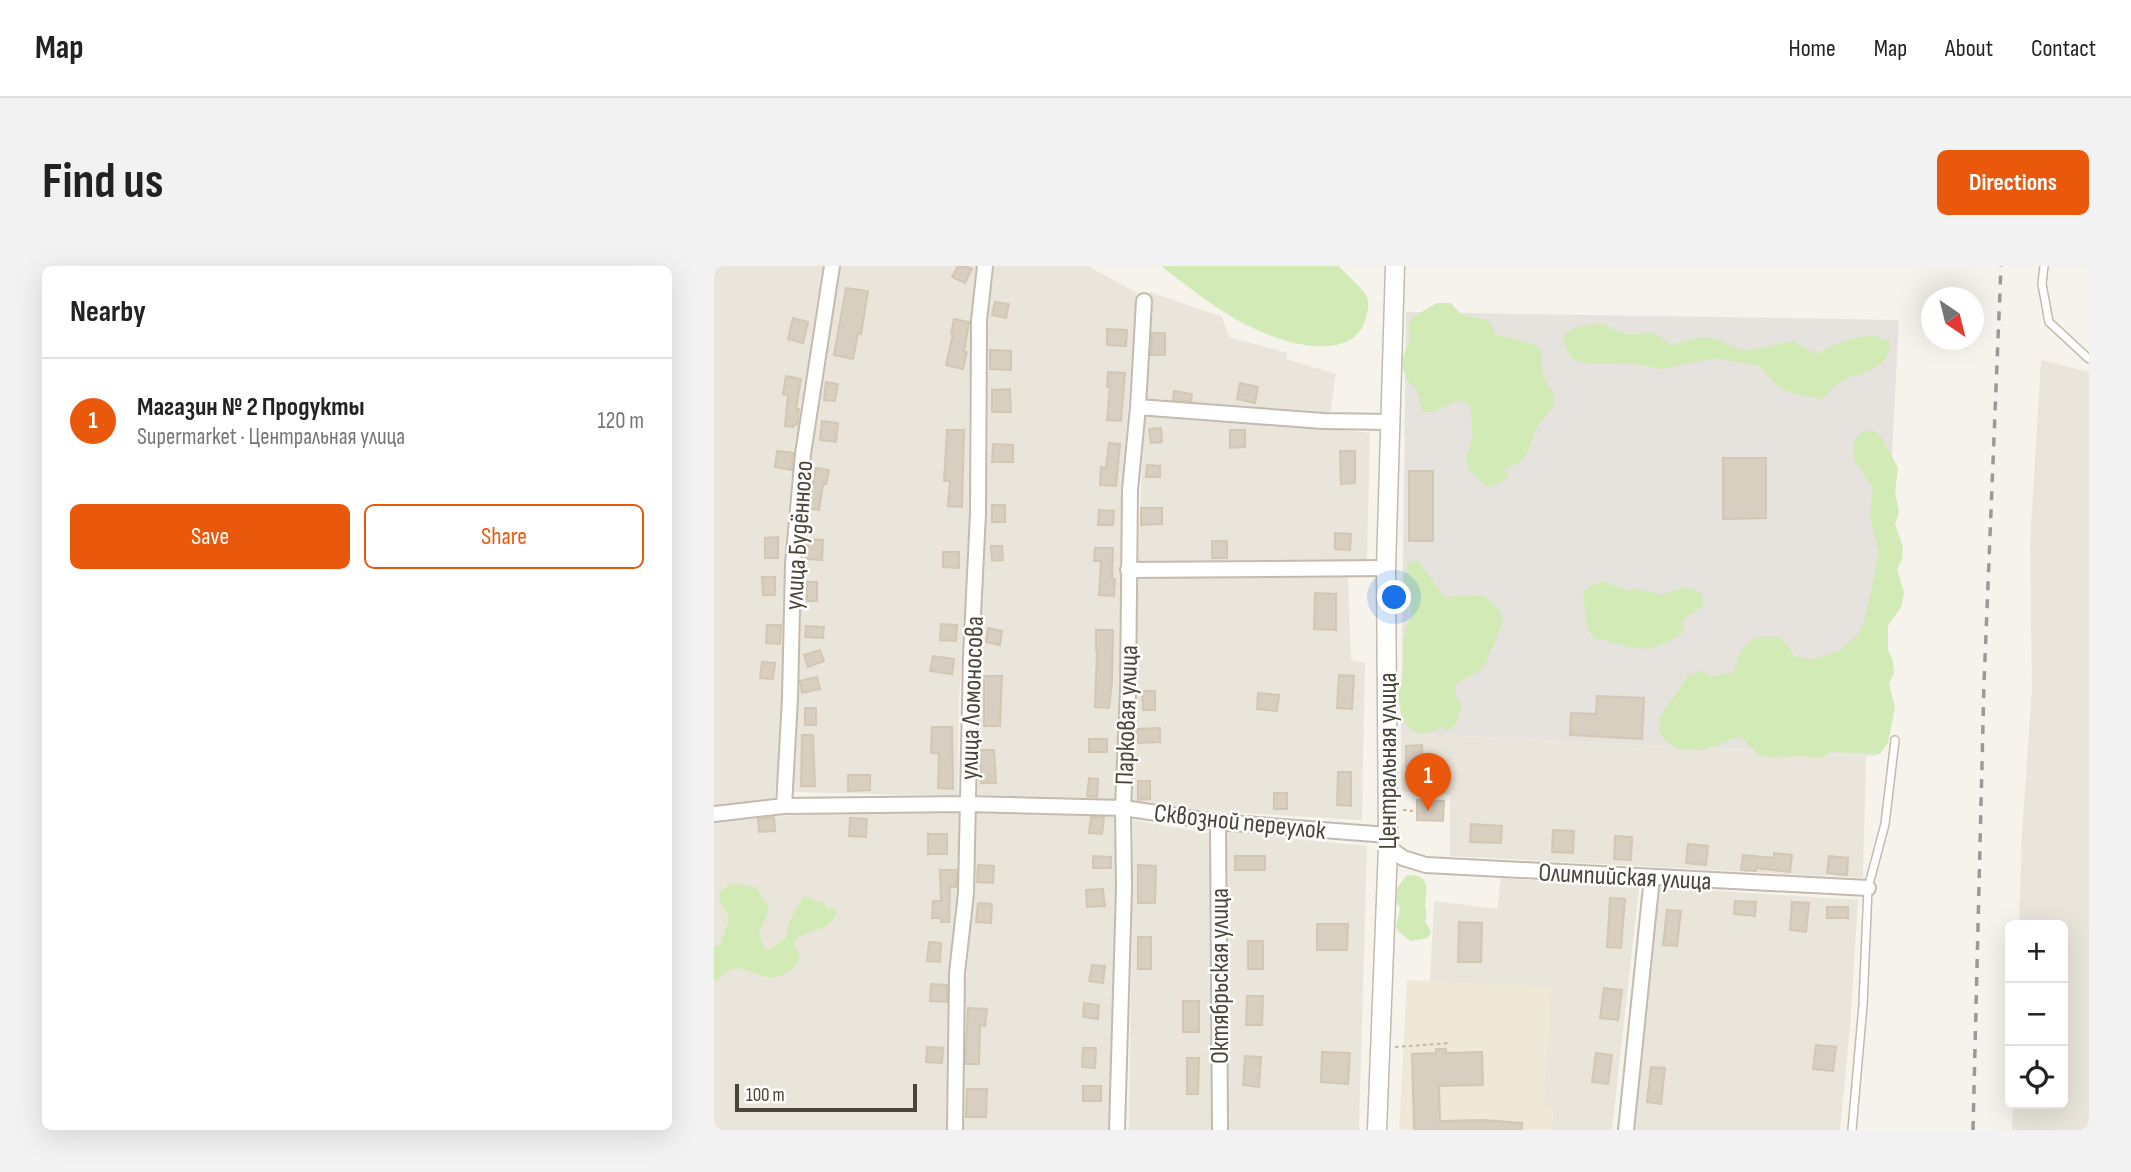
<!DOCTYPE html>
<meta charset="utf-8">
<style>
:root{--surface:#fff;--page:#f2f2f2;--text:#222;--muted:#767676;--line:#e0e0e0;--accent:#ea580c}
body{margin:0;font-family:"Sofia Sans Condensed",sans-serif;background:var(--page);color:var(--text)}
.controls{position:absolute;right:21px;bottom:21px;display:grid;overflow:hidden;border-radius:10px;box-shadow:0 7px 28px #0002}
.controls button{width:63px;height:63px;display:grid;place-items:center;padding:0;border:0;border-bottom:2px solid var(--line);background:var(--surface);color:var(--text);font:35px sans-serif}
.compass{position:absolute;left:1207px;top:21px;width:63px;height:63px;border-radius:50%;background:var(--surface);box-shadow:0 7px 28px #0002;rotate:145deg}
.scale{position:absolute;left:21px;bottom:18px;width:182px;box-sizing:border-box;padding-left:7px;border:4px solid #4b4439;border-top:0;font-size:19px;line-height:24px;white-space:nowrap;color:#4b4439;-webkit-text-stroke:5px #fff;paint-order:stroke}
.you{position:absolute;left:681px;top:332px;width:24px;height:24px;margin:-18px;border:5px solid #fff;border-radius:50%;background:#1a73e8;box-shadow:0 0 0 10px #1a73e833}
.badge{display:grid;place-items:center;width:46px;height:46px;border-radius:50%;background:var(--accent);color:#fff;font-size:23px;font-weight:700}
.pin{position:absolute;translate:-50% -58px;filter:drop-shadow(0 2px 4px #0008)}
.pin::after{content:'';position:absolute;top:37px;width:24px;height:21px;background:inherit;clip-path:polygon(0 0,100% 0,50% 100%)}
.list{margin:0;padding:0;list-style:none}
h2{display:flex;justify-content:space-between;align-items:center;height:91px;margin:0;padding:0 28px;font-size:30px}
h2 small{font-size:23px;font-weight:400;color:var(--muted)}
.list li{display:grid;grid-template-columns:46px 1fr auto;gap:21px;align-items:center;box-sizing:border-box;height:126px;padding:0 28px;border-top:2px solid var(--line)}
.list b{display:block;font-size:26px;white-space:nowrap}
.list p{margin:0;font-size:23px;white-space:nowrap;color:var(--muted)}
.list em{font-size:23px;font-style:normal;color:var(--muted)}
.actions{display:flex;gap:14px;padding:21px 28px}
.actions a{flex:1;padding:16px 0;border:2px solid var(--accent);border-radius:10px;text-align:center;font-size:24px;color:var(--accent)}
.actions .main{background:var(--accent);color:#fff}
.icon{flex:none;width:38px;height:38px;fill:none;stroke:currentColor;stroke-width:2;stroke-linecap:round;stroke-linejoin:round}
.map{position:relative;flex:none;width:1375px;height:864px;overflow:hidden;border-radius:10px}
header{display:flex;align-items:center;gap:42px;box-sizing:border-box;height:98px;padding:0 35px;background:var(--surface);border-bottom:2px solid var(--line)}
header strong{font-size:33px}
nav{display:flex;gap:38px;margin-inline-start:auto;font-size:24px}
.intro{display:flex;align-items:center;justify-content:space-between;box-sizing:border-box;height:168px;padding:0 42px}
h1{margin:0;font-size:49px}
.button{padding:18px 32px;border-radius:10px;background:var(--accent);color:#fff;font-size:24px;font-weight:700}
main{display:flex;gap:42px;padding:0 42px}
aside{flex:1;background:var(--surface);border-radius:10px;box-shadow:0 7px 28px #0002}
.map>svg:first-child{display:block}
.residential{fill:#eae5da}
.industrial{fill:#e6e2dd}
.education{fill:#efe8d6}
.green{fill:#d2eab5}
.building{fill:#d8cfc1;stroke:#d3c7b4;stroke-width:2}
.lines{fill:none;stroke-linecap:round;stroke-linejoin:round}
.service-casing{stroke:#c2bbae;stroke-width:10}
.minor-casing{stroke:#c2bbae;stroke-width:18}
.tertiary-casing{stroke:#c2bbae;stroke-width:21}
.path{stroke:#c4b79f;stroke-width:2;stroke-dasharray:3.5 3.5;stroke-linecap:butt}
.service{stroke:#fff;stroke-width:7}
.minor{stroke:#fff;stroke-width:14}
.tertiary{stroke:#fff;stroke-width:18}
.rail{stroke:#9a9a9a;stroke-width:3.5;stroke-dasharray:9 9;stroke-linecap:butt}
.labels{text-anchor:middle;stroke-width:5;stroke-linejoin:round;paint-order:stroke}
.street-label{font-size:26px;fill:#4b4439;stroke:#fff}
</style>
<header>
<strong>Map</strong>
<nav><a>Home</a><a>Map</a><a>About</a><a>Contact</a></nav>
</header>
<div class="intro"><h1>Find us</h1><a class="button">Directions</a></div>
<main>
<aside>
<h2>Nearby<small></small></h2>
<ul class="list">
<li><span class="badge">1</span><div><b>Магазин № 2 Продукты</b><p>Supermarket · Центральная улица</p></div><em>120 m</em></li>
</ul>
<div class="actions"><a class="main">Save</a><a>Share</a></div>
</aside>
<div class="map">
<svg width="1375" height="864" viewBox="0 0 1375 864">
<rect width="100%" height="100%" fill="#f6f3ec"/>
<!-- residential -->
<path class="residential" d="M0,0H109L74,245L66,482L60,537L0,540Z
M125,0H265L258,39L255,137V308L245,432L244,530L79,526L84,307L97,189L117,41Z
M281,0H374L423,27L410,198L406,445L402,536L264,529L262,444L269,315L271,98L277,16Z
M436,26L508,51L515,71L574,87L572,93L622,108L616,149L429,136Z
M1327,94L1375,106V864H1298L1299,838H1349V659H1305L1308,567L1318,422L1316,277Z
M430,150L537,154L656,167L653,295L424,297Z
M634,308L637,394L651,397L648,554L510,546L417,535L421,446L422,309Z
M687,467L1152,490L1149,612L736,590V529L688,525Z
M118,545L244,546L246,629L235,864H0V555L60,551Z
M260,546L403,548L405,630L398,779L396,864H247L246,816L258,624Z
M419,554L498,568L497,864H415Z
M513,566L653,580L645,864H513Z
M787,612L925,622L898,864H838L839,840L830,839L716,715L720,635L783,643Z
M944,621L1144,634L1136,761L1126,864H920Z"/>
<!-- industrial -->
<path class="industrial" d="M692,46L1185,54L1162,490L687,467Z"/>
<!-- education -->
<path class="education" d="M693,714L837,721L830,839L839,840L838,864H685Z"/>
<!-- green -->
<path class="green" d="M447,0H625C631,8 650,23 653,31C656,40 653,49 650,57C637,92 582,80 555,69C514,53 481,26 447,0Z
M723,37H737C743,44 747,50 756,51C774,55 773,48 782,69L820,78L828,85C828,93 827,104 830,112C833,119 840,125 840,131C842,144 829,150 824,159C814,178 816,200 789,202L795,209L786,217L773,221L755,204L752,192L759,170L756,139L744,134L719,146H708L703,124L694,115L689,104V91L697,71L694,60L699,51Z
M890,58C897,61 905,67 912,68C937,70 933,59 957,79L988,71L1002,73L1024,83L1035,84L1079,75L1102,88C1124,78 1153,61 1176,76C1174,105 1150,104 1128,115C1120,119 1114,127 1107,133C1072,126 1069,129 1046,100L1000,92L948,103L923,98L872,97L858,93L848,72C860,58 873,59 890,58Z
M1158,164L1167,170L1184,202L1181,225L1185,247L1181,258L1189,281L1188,293L1183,303L1190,326L1188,339L1174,360V384L1179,395L1180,407L1175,418L1181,441L1174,477L1166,488L1117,486L1107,492L1082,490L1057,491L1045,489L1026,470L991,484L965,483L953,476L946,467L945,452L974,410L987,405L996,410L1019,407C1029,378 1033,367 1068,372L1080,390L1093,393L1105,392L1127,384L1144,368L1150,357L1165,287L1156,250L1159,222L1140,193L1139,178L1146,167Z
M704,294L730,331L768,329L779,337L786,346L789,355L770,402L741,418L742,430L748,440L742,458L733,465L727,461C699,479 684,455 685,428C685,418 689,409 690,400C690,391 689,382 690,372C691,364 695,354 698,346L687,321L694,298Z
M890,315L912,324L924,323L947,329L968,322L980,323L989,329V340L968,354L970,366L961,372L937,383L915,381L881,372L873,363L869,326L878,319Z
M700,609C717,613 712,625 711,638C711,644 714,647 711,655L717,665L714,672L697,675L685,666L682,661L686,643L682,634L683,622L692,610Z
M23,618L43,622L49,635L55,639C53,663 36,659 53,685L72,672L75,656L89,631H96L102,635L110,637L114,643L121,642L122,649L113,660L83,671L80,678C82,683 86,688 85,693C82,705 63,713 52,711C41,709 30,700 19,703C12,705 6,712 0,716V681L6,679L14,657V649C3,633 0,621 23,618Z"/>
<!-- building -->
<path class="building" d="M244,0H251L258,3L251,17L238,11Z
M132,22L154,25L147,68L144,67L139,93L120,89Z
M281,36L295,38L292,52L278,49Z
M79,52L94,56L89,77L74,73Z
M240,53L255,56L250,86H253L249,103L232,99L239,68H237Z
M393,63L413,64L412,80L393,79Z
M438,67H451V89H437Z
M276,84L297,85V104L276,103Z
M394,106L411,107L407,155L393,154L396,121H393Z
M72,110L87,113L82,143H85L83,159H79V161L71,160L74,129L69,128Z
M112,116L124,118L121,135L110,134Z
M526,117L544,121L541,137L523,133Z
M296,123L297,146H278V124Z
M460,125L478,128L477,135L459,134Z
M108,155L124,157L122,176L106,174Z
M447,162L448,176L437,177L435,163Z
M233,164H250L248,241L234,240L236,215H230Z
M516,164H531V181L516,182Z
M395,177L406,178L402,220L386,219L387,201L392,202Z
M279,178L299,179V196H278Z
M63,185L79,187L78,204L61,201Z
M626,185H641V217L627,218Z
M1009,192H1052V252L1009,253Z
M433,199L446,200V211H432Z
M102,202L115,204L112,218H109L105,244L94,242L95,228H97Z
M695,205H719V275H695Z
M278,239H291V256H278Z
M427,242H448V258L427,259Z
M385,244L400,245L399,259H384Z
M621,267L637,268L636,284L621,283Z
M64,271V292H51V272Z
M93,273L109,274L108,294L92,293Z
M498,275H513V292H498Z
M277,280H288L289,294L278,295Z
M381,282H399L398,313H401L400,330L385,329L387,295H380Z
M229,286H245V302L229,301Z
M48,311H61V329H49Z
M93,316H103V335H93Z
M601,327L622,328V364L600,363Z
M227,358L243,359L242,375L226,374Z
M53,359H67L66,378L52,377Z
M92,360L110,361L109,372L91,371Z
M274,362L288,365L286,379L272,376Z
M382,364H399L398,416L395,442L381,441L383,384H382Z
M106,384L110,395L94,401L90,389Z
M219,390L240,393L238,408L216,405Z
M48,396L61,397L59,413L46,412Z
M625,409L640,410L638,443L623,442Z
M270,410H288L286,460H270Z
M103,411L106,423L88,427L86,415Z
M428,425H441V444H429Z
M544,427L565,429L563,445L543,443Z
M883,430L930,432L928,473L856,469L857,447L882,448Z
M91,442H102V459H91Z
M218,461H238L239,523L224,522L225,487H217Z
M446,462V476L424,477L423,463Z
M88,469H99L101,520H87Z
M375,473H393V486H375Z
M708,479L709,501H692V480Z
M266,484H280L282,517H267Z
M624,506H637V540L623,539Z
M134,509H156V524L134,525Z
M375,512L384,513L383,531L373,530Z
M424,515H436V533L424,534Z
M560,527H573V543H560Z
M703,534L730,535L729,555L703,554Z
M60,551L61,565L45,566L44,553Z
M377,551H390L388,568L375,567Z
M136,552L153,553L152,571L135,570Z
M757,558L788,560L787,577L756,576Z
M839,564L860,565L859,587L838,586Z
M214,568H233V588H214Z
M901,570L918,571L917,594L900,593Z
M974,578L994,580L992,599L972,597Z
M1060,587L1078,589L1076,606L1042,602V605L1027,604L1029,589L1060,592Z
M379,590L397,591V602H379Z
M521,590H551V604H521Z
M1115,590L1134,592L1133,609L1113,607Z
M264,599L280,600L279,617L263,616Z
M424,599L442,600L441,637H424Z
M226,604H243L242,621H236L235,656H227V652H218L219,635H227Z
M389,623L391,640L373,641L372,624Z
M896,632L911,633L907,682L893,681Z
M1021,635L1042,636L1041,650L1020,648Z
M1078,636L1095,637L1092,666L1076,664Z
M264,637L278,638L277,657L262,656Z
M1113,641H1134V652H1113Z
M953,644L967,645L963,680L949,679Z
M745,656L768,657L767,696H744Z
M603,658H634L633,684H603Z
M424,671H437V703H424Z
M534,675H549V703H534Z
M215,676L227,677L226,696L213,695Z
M378,699L391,700L389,717L375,715Z
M217,718L233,719V736L216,735Z
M890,722L908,724L904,754L886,752Z
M533,730H549L548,759H532Z
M469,735H485V766H469Z
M370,737L385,739L384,753L369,751Z
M254,742L273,743L271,760L266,759L265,798H251Z
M1102,779L1122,781L1119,805L1099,803Z
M213,781L229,782L228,797L212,796Z
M369,782H382L381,802L368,801Z
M722,783H732V787L768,786L769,819L725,820L726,855L769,854L808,857V864H700L698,788L722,787Z
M608,786L636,787L634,818L607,816Z
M882,787L898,789L894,818L878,816Z
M531,790L547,791L545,821L529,819Z
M473,792H485L484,828H473Z
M937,801L951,802L947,838L933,836Z
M369,820H387V835H369Z
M253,823H273L272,851H252Z"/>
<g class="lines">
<defs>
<path id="service" d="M1330,0L1328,18L1335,56L1375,93
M1138,864L1149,739L1154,622L1171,558L1181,474"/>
<path id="minor" d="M424,141L609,155L677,156
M414,304L672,302
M70,540L76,432L79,298L89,188L118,0
M0,548L70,540L253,538L409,542L504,556L674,569
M504,556L506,864
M674,581L689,592L712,599L1154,622
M241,864L243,707L252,627L257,390L264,247L265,55L271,0
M403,864L410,622L409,542L414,427L416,224L424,141L430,35
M912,864L938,611"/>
<path id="tertiary" d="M663,864L674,581L672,302L681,0"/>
</defs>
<!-- service casing -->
<use href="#service" class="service-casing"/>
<!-- minor casing -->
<use href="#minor" class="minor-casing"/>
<!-- tertiary casing -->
<use href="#tertiary" class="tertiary-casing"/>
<!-- path -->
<path class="path" d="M689,544L699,545
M681,781L735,777"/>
<!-- service -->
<use href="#service" class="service"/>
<!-- minor -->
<use href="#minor" class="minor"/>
<!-- tertiary -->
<use href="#tertiary" class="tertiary"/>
<!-- rail -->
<path class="rail" d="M1259,864L1270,417L1287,0"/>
</g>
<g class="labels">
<!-- street labels -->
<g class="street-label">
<text transform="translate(84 269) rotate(-86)" y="9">улица Будённого</text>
<text transform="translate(257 432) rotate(-88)" y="9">улица Ломоносова</text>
<text transform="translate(412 449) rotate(-88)" y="9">Парковая улица</text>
<text transform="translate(673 495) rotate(-90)" y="9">Центральная улица</text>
<text transform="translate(526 555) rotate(6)" y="9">Сквозной переулок</text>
<text transform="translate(911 610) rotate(3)" y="9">Олимпийская улица</text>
<text transform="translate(505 710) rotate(-90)" y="9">Октябрьская улица</text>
</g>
</g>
</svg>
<div class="controls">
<button>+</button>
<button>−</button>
<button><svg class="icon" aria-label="locate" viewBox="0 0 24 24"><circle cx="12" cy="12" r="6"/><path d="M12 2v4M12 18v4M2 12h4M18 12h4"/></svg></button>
</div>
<svg class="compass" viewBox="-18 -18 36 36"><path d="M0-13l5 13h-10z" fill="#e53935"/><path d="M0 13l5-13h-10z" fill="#767676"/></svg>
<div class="scale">100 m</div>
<div class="you"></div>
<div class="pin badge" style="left:714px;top:545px">1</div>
</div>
</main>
